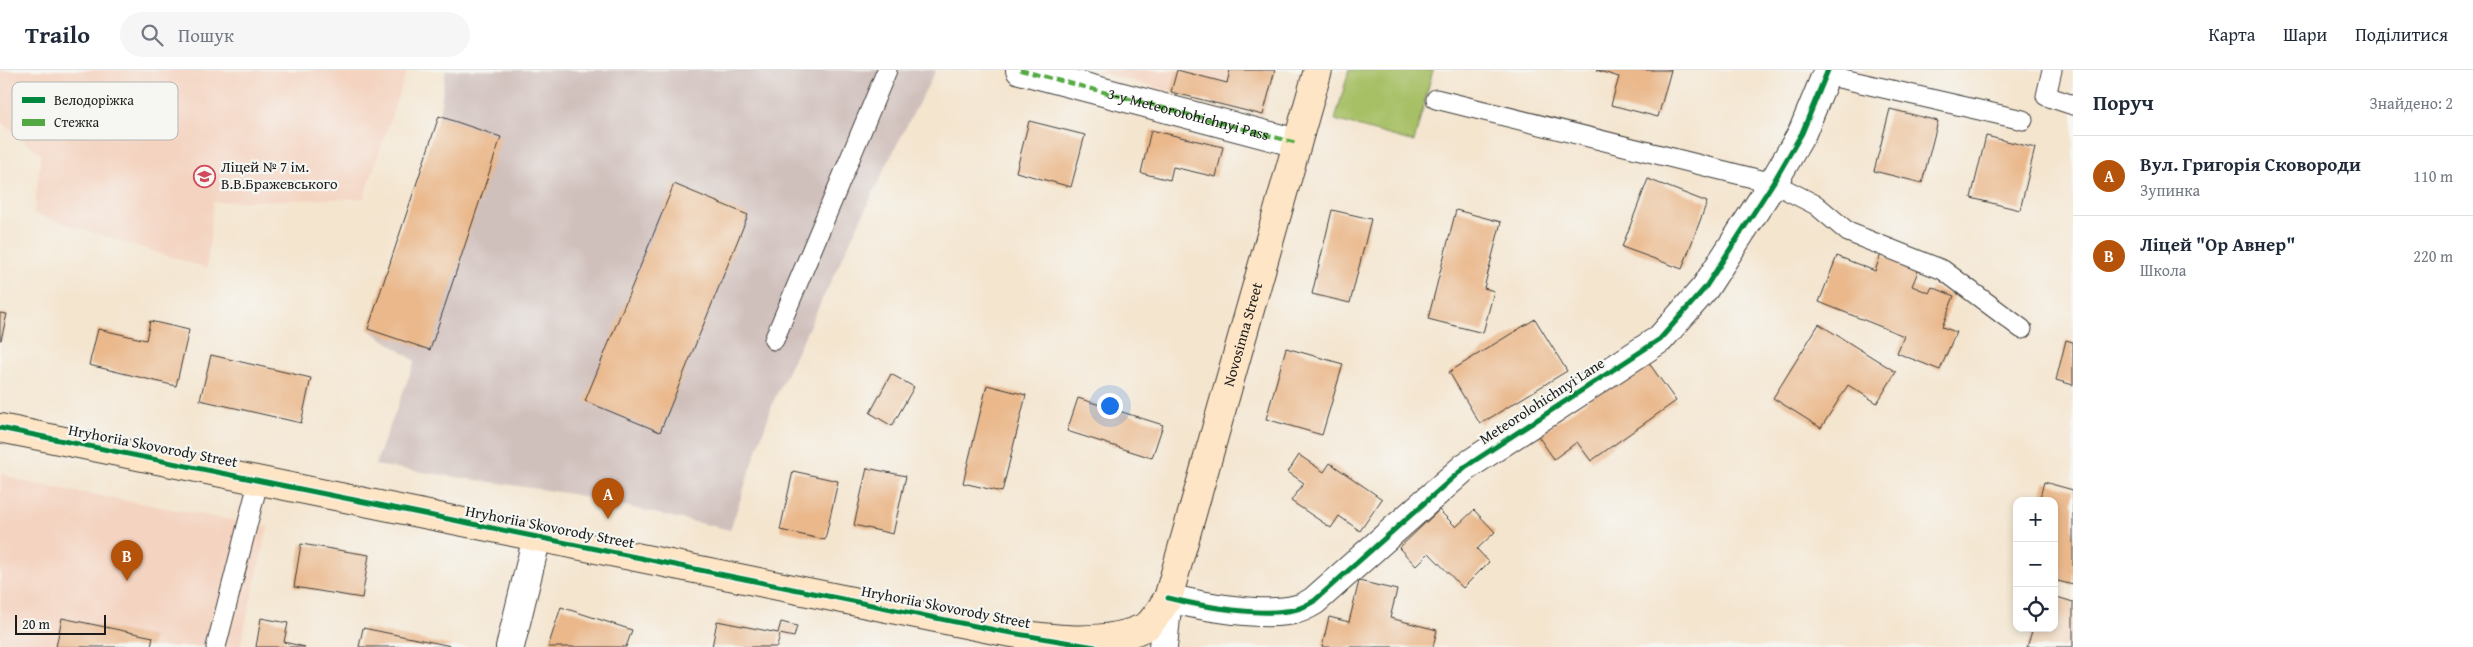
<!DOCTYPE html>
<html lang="uk">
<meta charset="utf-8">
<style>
:root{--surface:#fff;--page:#f6f6f7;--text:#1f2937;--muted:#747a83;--line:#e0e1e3;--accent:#b45309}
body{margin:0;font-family:"Gentium Book Plus",serif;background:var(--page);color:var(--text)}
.controls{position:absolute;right:15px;bottom:15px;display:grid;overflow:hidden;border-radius:10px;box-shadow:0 2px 8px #0003}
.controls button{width:45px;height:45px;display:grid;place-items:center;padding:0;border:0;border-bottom:1px solid var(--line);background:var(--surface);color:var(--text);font:25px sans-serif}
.scale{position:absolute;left:15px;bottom:12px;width:91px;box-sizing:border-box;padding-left:5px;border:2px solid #1c1c1c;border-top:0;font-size:14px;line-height:18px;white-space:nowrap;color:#1c1c1c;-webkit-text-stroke:4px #f6f6f2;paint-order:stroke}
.you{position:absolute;left:1109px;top:335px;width:18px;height:18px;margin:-12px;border:4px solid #fff;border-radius:50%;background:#1a73e8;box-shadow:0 0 0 8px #1a73e833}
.badge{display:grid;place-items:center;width:32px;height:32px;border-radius:50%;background:var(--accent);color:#fff;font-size:16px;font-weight:700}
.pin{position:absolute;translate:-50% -41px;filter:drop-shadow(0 1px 2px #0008)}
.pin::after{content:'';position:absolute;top:26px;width:18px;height:15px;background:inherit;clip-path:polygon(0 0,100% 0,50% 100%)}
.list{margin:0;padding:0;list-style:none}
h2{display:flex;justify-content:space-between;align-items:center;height:65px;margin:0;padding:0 20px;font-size:21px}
h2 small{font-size:16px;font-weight:400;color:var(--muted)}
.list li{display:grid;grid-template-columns:32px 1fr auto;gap:15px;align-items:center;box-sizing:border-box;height:80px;padding:0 20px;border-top:1px solid var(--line)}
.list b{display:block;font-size:19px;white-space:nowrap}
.list p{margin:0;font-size:16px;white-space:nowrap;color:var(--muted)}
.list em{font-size:16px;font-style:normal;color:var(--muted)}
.icon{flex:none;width:28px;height:28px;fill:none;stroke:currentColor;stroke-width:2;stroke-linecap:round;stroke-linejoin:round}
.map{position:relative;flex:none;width:2073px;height:577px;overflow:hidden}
header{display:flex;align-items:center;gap:30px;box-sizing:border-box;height:70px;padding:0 25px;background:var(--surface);border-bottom:1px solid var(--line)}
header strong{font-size:24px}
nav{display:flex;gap:28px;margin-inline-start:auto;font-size:18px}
.search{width:350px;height:45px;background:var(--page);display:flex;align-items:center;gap:12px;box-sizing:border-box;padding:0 18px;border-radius:28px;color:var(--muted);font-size:19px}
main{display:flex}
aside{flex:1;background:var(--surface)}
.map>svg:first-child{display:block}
.built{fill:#f4d3c0}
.industrial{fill:#d0c0bc}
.green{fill:#a7c066;stroke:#626e41}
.building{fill:#eab88b}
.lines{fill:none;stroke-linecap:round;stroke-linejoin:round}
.lane-casing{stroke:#3c3a37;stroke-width:21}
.street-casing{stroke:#3c3a37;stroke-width:30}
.secondary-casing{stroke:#3c3a37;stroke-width:30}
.lane{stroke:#fff;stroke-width:19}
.street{stroke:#fff;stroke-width:28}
.secondary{stroke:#fde5c5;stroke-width:28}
.quiet{stroke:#52a943;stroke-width:4;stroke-dasharray:8 4;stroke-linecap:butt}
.cycleway-casing{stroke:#f6f6f2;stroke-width:8}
.cycleway{stroke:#00873e;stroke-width:5}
.labels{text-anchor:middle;stroke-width:4.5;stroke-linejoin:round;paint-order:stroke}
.street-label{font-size:15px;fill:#1c1c1c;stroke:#f6f6f2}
.poi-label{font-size:15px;fill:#1c1c1c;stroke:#f6f6f2;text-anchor:start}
.key{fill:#f6f6f2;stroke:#b5b5b2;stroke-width:1}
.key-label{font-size:14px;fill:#1c1c1c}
</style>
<header>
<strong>Trailo</strong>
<div class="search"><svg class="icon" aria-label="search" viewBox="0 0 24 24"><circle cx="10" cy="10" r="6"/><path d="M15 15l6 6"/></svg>Пошук</div>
<nav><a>Карта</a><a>Шари</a><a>Поділитися</a></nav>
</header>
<main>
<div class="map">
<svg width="2073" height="577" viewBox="0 0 2073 577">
<rect width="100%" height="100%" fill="#f6f6f2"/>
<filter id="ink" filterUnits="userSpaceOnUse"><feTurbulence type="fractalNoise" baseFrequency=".02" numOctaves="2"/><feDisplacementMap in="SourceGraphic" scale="10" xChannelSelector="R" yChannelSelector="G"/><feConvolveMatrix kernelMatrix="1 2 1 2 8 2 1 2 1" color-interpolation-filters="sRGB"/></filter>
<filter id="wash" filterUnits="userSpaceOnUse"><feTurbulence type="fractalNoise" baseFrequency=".0096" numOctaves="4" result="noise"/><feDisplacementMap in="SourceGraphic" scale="20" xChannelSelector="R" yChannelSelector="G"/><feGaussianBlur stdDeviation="1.12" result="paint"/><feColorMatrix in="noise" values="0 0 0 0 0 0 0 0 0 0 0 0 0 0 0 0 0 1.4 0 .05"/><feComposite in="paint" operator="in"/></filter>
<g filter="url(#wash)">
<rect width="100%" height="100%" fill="#f4e5cf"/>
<!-- built -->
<path class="built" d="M0,0H407L364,128L213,132L207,198L34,144L41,84L0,51Z
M1090,0H1275L1263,45Z
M0,403L25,412L268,457L240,577H0Z"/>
<!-- industrial -->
<path class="industrial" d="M446,0H936L892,84L774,330L730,460L572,424L375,395L415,291L368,259L439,46Z"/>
<!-- green -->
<path class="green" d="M1349,0H1433L1414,72L1335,50Z"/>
<g id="blocks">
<!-- building -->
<path class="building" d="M1177,0L1227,13L1230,0H1275L1263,45L1171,22Z
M1596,0H1671L1658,47L1611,35L1619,7Z
M1890,39L1938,51L1922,113L1874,101Z
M439,46L501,67L430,280L368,259Z
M1029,51L1085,65L1071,117L1016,102Z
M1151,60L1223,77L1216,107L1173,97L1170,110L1141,103Z
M1986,66L2035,78L2020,140L1971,128Z
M1648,109L1707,132L1682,199L1622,177Z
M674,114L748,145L660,362L585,331Z
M1332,140L1371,149L1350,233L1312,224Z
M1456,140L1501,152L1484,218L1494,221L1483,263L1428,249Z
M1881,184L1919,199L1912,216L1929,223L1932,217L1954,226L1942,257L1956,262L1940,300L1897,283L1904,266L1819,232L1837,186L1875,201Z
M0,243L7,244L1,270H0Z
M1535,249L1567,301L1480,354L1449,302Z
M150,251L189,260L176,316L89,295L98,259L146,270Z
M1819,254L1896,302L1877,333L1848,315L1821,358L1773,328Z
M2066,270L2073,272V315L2056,310Z
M1286,278L1343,294L1322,365L1266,349Z
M211,285L311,308L301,353L200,330Z
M1646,289L1676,331L1591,391L1577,372L1554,389L1538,366Z
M891,304L914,317L892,356L870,343Z
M987,315L1026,325L1002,422L963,413Z
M1078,328L1163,355L1152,388L1067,361Z
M1299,385L1324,402L1330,393L1382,429L1360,461L1339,446L1331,458L1291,431L1304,413L1288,402Z
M867,398L906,406L893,464L854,455Z
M793,401L838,411L825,470L780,460Z
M2044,412L2073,420V515L2054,510V431H2039Z
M1439,440L1456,457L1474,440L1495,462L1477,479L1489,492L1463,518L1429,483L1416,496L1399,478Z
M301,474L369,485L362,528L294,517Z
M1359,511L1397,520L1390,548L1437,560L1433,577H1322L1329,547L1349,552Z
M2054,526L2073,532V577H2027L2033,558H2054Z
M561,537L632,560L626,577H548Z
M62,548L153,567L151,577H56Z
M261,548L288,553L284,572L305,577H256Z
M717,551L778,563L781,552L797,556L794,567L780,564L777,577H712Z
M363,558L451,576V577H359Z"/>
</g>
</g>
<g filter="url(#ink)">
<use href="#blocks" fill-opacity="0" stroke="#3c3a37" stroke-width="1"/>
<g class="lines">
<defs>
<path id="lane" d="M2052,0L2046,26L2073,35
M1826,5L2023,50
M1436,29L1773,113L1816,135L1848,162L1943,200L2022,259
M774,270L887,0
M216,577L259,409"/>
<g id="street">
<path id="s1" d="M1020,0L1297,73"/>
<path d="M510,577L537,467"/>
<path d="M1163,577L1168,528C1200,536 1265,548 1297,539C1302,538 1309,534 1314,531L1465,397L1660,269L1705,218L1773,113L1802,63L1828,0"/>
</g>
<g id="secondary">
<path id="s2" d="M0,358L1000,561C1045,569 1107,577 1147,556C1155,549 1162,537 1168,528L1318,0"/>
</g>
</defs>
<!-- lane casing -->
<use href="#lane" class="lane-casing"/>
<!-- street casing -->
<use href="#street" class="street-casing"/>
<!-- secondary casing -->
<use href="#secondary" class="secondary-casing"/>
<!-- lane -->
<use href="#lane" class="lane"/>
<!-- street -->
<use href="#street" class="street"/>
<!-- secondary -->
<use href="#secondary" class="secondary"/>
<!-- quiet -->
<path class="quiet" d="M1020,0L1297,73"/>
<defs>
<path id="cycleway" d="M0,358L1000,561L1095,577
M1168,528C1200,536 1265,548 1297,539C1302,538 1309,534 1314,531L1465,397L1660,269L1705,218L1773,113L1802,63L1828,0"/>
</defs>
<!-- cycleway casing -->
<use href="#cycleway" class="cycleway-casing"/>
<!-- cycleway -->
<use href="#cycleway" class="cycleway"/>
</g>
</g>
<!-- icons -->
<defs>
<symbol id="school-ring" viewBox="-11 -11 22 22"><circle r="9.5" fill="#f6f6f2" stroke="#d1495b" stroke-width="1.5"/><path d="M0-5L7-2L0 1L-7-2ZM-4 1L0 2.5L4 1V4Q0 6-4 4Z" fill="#d1495b"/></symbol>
</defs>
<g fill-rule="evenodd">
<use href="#school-ring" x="192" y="94" width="25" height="25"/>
</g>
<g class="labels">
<!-- street labels -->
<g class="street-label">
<text dy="5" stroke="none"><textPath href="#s1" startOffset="174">3-y Meteorolohichnyi Pass</textPath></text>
<text dy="5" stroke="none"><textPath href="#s2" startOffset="1479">Novosinna Street</textPath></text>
<text transform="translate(1542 331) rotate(-33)" y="5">Meteorolohichnyi Lane</text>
<text transform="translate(153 376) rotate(11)" y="5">Hryhoriia Skovorody Street</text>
<text transform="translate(550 457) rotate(11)" y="5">Hryhoriia Skovorody Street</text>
<text transform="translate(946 537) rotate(11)" y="5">Hryhoriia Skovorody Street</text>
</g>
<!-- poi labels -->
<g class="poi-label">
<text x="221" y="102">Ліцей № 7 ім.<tspan x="221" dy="17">В.В.Бражевського</tspan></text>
</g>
</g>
<!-- legend -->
<rect x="12" y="12" width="166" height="58" rx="8" class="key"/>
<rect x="22" y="27" width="23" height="6" fill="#00873e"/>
<rect x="22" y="49" width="23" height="7" fill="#52a943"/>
<g class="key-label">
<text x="54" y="35">Велодоріжка</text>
<text x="54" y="57">Стежка</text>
</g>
</svg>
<div class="controls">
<button>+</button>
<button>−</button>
<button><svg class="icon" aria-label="locate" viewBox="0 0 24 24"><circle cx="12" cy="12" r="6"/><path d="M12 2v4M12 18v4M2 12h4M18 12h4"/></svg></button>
</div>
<div class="scale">20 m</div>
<div class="you"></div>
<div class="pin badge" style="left:608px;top:449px">A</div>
<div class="pin badge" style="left:127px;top:511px">B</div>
</div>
<aside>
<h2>Поруч<small>Знайдено: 2</small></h2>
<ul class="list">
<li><span class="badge">A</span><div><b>Вул. Григорія Сковороди</b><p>Зупинка</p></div><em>110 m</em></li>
<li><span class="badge">B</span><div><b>Ліцей &quot;Ор Авнер&quot;</b><p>Школа</p></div><em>220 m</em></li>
</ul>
</aside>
</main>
